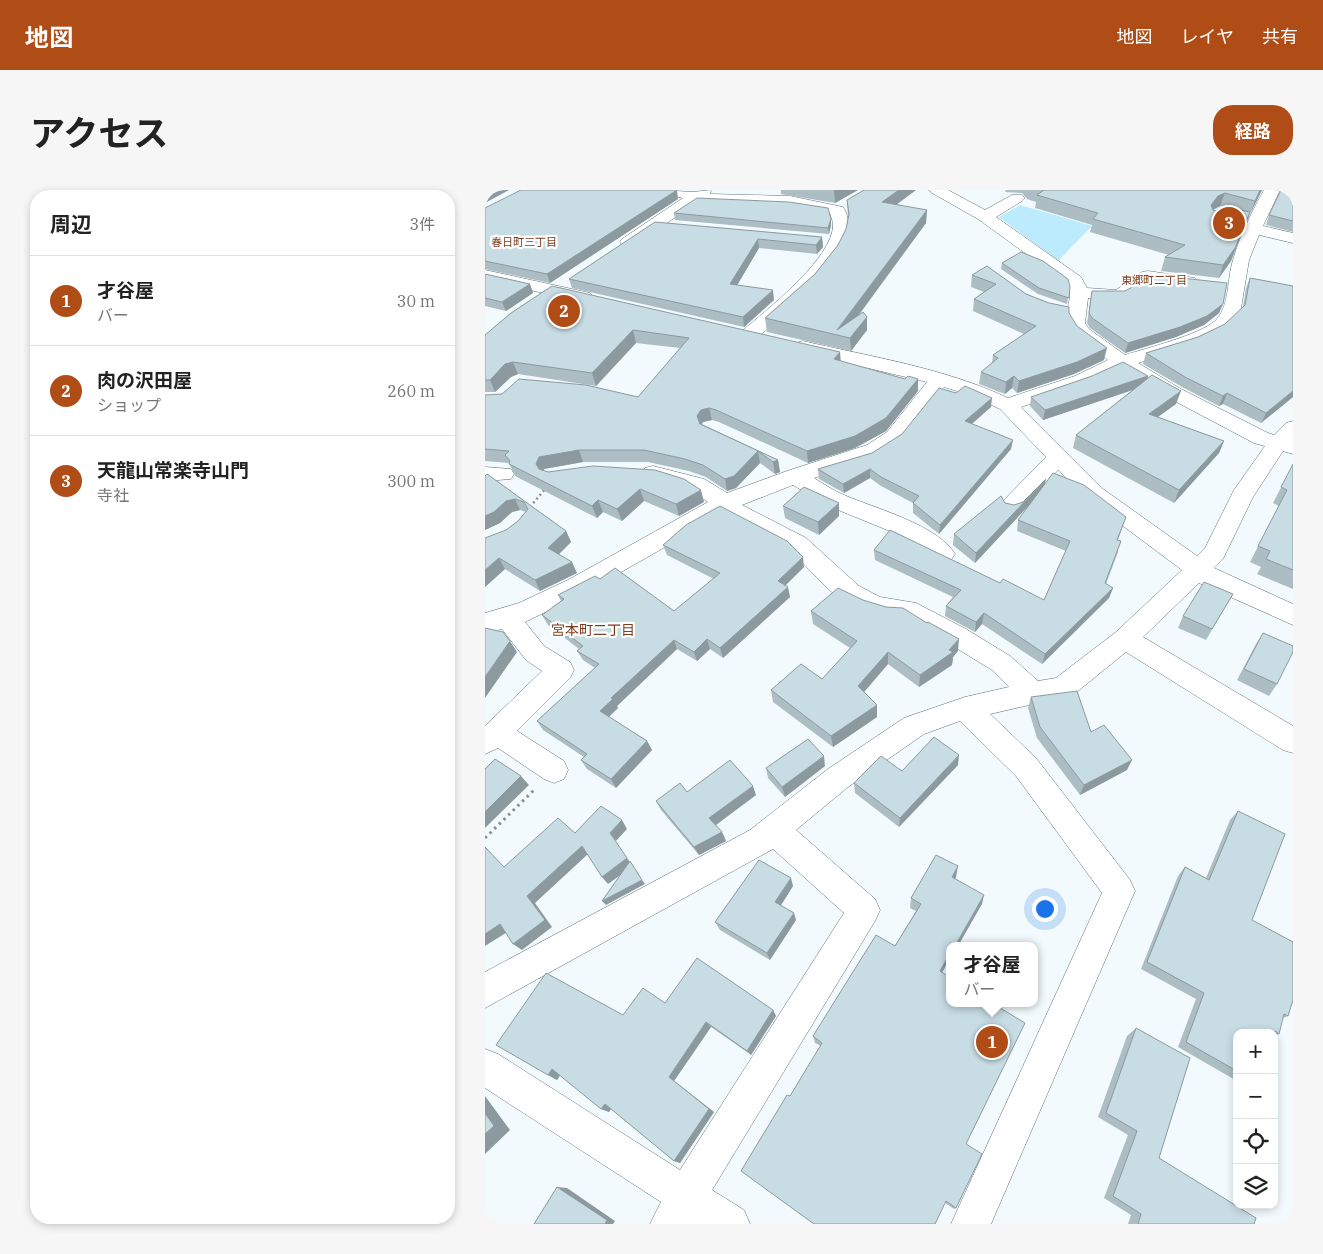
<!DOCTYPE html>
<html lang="ja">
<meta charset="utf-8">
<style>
:root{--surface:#fff;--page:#f6f6f6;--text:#222;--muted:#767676;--line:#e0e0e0;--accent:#b04d16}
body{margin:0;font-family:"IBM Plex Serif","Noto Sans JP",serif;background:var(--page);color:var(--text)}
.controls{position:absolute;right:15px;bottom:15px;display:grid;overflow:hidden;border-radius:10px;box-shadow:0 2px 8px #0003}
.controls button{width:45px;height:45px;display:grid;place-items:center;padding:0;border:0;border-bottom:1px solid var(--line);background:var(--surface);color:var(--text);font:25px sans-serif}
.you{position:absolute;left:559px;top:718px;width:18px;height:18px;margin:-12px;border:4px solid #fff;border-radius:50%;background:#1a73e8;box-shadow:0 0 0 8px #1a73e833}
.badge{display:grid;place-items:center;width:32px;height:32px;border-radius:50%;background:var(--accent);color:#fff;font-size:16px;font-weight:700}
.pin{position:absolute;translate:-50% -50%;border:2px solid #fff;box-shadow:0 1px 5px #0006}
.popup{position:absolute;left:461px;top:752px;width:92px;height:65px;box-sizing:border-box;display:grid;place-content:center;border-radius:10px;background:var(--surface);filter:drop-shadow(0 1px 4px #0005);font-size:16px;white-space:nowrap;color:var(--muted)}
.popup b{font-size:19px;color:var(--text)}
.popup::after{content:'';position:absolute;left:50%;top:100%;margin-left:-10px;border:10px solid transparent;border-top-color:var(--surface)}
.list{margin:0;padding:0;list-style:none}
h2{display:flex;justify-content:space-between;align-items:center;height:65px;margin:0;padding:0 20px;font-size:21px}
h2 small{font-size:16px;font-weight:400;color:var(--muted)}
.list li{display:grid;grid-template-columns:32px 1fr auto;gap:15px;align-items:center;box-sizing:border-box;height:90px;padding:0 20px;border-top:1px solid var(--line)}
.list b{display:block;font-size:19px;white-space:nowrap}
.list p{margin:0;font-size:16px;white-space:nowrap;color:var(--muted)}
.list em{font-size:16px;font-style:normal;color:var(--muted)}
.icon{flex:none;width:28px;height:28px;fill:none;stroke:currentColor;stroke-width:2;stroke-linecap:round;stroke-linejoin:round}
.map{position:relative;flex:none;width:808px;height:1034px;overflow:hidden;border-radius:20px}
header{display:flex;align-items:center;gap:30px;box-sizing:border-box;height:70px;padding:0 25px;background:var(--accent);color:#fff}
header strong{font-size:24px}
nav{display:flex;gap:28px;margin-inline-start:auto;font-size:18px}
.intro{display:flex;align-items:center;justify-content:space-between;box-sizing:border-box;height:120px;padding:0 30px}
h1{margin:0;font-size:35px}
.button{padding:12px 22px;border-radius:20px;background:var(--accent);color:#fff;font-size:18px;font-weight:700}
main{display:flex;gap:30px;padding:0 30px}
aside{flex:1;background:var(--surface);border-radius:20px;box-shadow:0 2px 8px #0003}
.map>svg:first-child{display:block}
.green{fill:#bcebfe}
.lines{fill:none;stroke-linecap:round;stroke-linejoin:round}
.minor-casing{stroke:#5f7179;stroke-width:1}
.path-far1{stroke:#899194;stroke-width:2.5;stroke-dasharray:2 3;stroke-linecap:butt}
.path{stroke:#899194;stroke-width:3;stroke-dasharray:2.5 4;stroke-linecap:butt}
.minor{fill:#fff;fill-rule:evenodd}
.wall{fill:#acbdc4;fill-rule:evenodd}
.shaded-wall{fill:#8c9aa0}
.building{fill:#c8dce4;stroke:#8c9aa0}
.labels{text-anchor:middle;stroke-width:4.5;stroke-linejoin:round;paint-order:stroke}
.far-neighbourhood-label{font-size:11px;fill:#7c3b1c;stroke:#fff}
.neighbourhood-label{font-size:14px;fill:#7c3b1c;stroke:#fff}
</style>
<header>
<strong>地図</strong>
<nav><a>地図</a><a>レイヤ</a><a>共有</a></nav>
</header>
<div class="intro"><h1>アクセス</h1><a class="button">経路</a></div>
<main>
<aside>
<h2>周辺<small>3件</small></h2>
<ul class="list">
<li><span class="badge">1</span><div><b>才谷屋</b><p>バー</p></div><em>30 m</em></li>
<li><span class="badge">2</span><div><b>肉の沢田屋</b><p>ショップ</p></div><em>260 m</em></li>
<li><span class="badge">3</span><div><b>天龍山常楽寺山門</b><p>寺社</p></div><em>300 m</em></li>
</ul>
</aside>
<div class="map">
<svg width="808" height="1034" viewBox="0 0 808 1034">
<rect width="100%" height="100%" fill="#f2fafd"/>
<!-- green -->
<path class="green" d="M535,15L607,36L573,71L514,27Z"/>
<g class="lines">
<defs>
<path id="minor" d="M174,0L208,2L226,0L225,4L305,6L358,17C385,57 297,125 271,149L264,151L257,149L255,145L257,141C282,120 348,68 348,35C348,31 346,27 345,23L305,16L213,12L149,55H137L135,52L137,49L198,8L177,3Z
M444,0H463L500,20L527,5H537L540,8L537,11L511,27L596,87L602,98L631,100L657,82L663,81L710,88L713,92L710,96L704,97L666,92C637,112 639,113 603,108L600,133L604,139L640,165C662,158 714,145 730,131C745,117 742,88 748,70C755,46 767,21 779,0H795L778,36L808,43V53L774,45L764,70L755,124C734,154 687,162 653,173L696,199L783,243L789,245L801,233L808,231V264L798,261L768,307L738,369L729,378L808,414V435L714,393L658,447L808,536V563L798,560L641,462L588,505L505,524L551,568L645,690L650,701L506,1034H466L617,703L531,586L475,531L439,544L363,597L311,640L390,709L395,720L390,731L227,1000L259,1020L265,1034H165L176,1012L0,898V859L13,864L195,980L359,723L288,659L0,818V782L265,640L343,579L419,528L480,507L524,497L507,480L463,453L418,429L402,428L379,421L356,410L340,396L305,360L238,324L101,402L40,432L59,456L85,472L89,480L85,488L32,541L79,571L83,580L79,589L69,593L59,589L13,558L0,564V536L57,481L41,470L17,439L0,443V423L34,413L83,390L223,312L204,299L160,288L157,283L160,278L168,276L219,289L242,303L302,281L382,255L402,242L442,192L311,161L309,157L311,153L318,151C387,167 459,178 523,208L590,186L623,170C611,161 585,150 582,133C579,119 589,109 583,94L493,29L447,3ZM636,179L682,207L769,253L780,256L749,300L720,358L712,366L618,299L536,217L604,194ZM459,197L485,205L515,219L561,267L519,310L516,316L519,322L527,324L535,322L573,280L602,309L697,380L631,442L571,488L553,491L525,466L481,439L431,413L395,407L374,396L321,348L257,315L308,295L341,315L417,346L450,370L458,373L466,370L470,364C453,335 389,318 359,305C349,301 339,294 329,288L387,270L416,252Z
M0,80L105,103L108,107L105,111L99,112L0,90Z
M0,277L26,279L29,284L26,289L0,291Z"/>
</defs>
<!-- minor casing -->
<use href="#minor" class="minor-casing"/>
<!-- path-far1 -->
<path class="path-far1" d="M45,317L60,299"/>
<!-- path -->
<path class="path" d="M0,648L49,600"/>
<!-- minor -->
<use href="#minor" class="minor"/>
</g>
<!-- wall -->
<path class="wall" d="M296,0H373L350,13L296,4Z
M379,0H431L411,15L442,20L441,33L374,125L382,127V140L366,161L282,142L280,128L330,84L353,55L361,39L363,28L362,10Z
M521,0H777L765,24L746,71L734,88L676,81L680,67L684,65L605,42L607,35L550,18L551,12L542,9L537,3L520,2ZM735,16L744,18L740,21L733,22L728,20L729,19Z
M808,0V42L781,35L784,25Z
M193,9L65,93L0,79V18Z
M189,23L346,35L344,44L190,30Z
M170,32L337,47L338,57L332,64L274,58L252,95L289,110L259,137L87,98L84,89Z
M517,73L585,96L582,114L553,104L516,79Z
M0,84L45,94L48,103L21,121L0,116Z
M487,85L541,104L584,123L592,136L619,170L589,184L532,203L527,198L520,204L494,194L496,182L507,173L508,165L539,144L488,121L489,109L499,102L486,97Z
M765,88L808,96V207L776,233L738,214L734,216L697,197L658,174L661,163L713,147L740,134L758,117L761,98Z
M607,101L738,114L734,123L719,135L691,147L640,163L605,138L602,133Z
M26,123L355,162V171L420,189H433V201L401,241L370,258L323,273L234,232L227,230L218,232L217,234L293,270L295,282L290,284L275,273L251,298L242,301L221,287L204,281L163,272H98L59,279V280L63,282L219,312L194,326L159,311L137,331L118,322L112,328L30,286L24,273L0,271V205L153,207L195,158L151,153L111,196L33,184L26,187L10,202H0V145Z
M607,186H663L662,189L691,214L673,227L739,251L734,263L689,313L588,258L591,245L649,199L558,230L545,216L546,207Z
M506,217L486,234L526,259L454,344L428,323V313L396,296L385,288L359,303L334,289L333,279L387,263Z
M808,274V399L772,384L776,377L765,372L794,316L788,313Z
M2,284L81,341L86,352L74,364L92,383L55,401L20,379L0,397L21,340L33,331L41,322L35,320L27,322L15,333L0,340V286Z
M560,294L641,327L633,350V362L621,394L628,398L624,408L557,474L497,434L490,442L460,426L461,416L468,407L390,370L389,360L515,393L559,410L581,361L532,341L533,330L546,313L490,373L468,355L469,344L520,313L529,315L538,312Z
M298,316L354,326L334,345L300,328Z
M178,355L319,377L300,395L305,407L238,468L225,459L212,471L192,459L132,516L133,518L124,527L162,551L167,560L131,598L102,579L96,570L99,567L58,540L52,531L110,478L98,470L92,461L94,459L63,435L57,425L76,411L73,405L115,389L189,421L229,389L182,365Z
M748,404L721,450L693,438L698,426Z
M326,421L473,461L468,467L467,475L434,497L403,474L379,502L392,527L348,557L288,512L286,500L337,489L365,458L328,434Z
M778,443L792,494L784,506L752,490L771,454Z
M546,507L606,542L642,580L595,605L552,548L543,518Z
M473,575L414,637L370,603L369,593L417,581Z
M340,576L300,607L283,588L281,578Z
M202,602L271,605L231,635L237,642L241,651L214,665L176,620L171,611Z
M753,621L767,730L803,826L798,828L794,844L789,846V843H752V891L693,857L711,809L656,779L693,686L700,677L721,688L745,630Z
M471,687L470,689L497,714L464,756V770L457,783L481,954L471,1018L469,1019L305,906L336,856L330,853L328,846L410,756L431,721L425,718L426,708Z
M308,696L296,715L311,730L285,770L235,740L230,732Z
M180,813L288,820L291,826L266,865L226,837L189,891L229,922L195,973L189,971L126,919L124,922L116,919L75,885L72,890L63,885L138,825Z
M651,838L674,968L769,1034H643L646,1025L619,1008L643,945L613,927L642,846Z"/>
<!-- shaded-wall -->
<path class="shaded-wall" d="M5,0H24L0,13V3Z
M192,0L193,9L65,93L62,84Z
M349,0H373L350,13Z
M414,0H431L397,25V12Z
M775,0H777L765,24L770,11Z
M740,3L735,16L729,19L722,28L726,15L733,6Z
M442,20L441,33L358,146L352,140Z
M765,22L746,71L734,88L738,75Z
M346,29V35L344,44L343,38Z
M337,47L338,57L332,64L331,55Z
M273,49L274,58L247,104L245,94Z
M45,94L48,103L21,121L17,112Z
M288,100L289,110L259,137L258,127Z
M738,114L734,123L719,135L691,147L640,163L643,153Z
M382,127V140L366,161L365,148Z
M148,140L151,153L111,196L107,183Z
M622,158L619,170L589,184L532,203L534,191Z
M355,162L356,174L349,169Z
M28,172L33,184L26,187L10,202L5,190L20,174Z
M529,186L527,198L520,204L521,192Z
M663,186L660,196L558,230L560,220Z
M433,189V201L401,241L370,258L323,273L322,261Z
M696,201L691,214L660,236L664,224Z
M808,201V207L776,233L781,223Z
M742,203L738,214L734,216L738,206Z
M507,208L506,217L479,241L480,231Z
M224,218L227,230L218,232L214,238L212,226L216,220Z
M528,250L526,259L454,344L455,335Z
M739,251L734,263L689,313L694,300Z
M94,260L98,272L59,279L56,286L51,274L54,267Z
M273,261L275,273L251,298L242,301L240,289Z
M293,270L295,282L290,284L288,272Z
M385,279V288L359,303L358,294Z
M561,289L559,299L490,373L491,363Z
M155,299L159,311L137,331L132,319Z
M216,300L219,312L194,326L191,314Z
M30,309L35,320L27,322L15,333L0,340V326L21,311Z
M113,310L118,322L112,328L107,316Z
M354,313V326L334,345L333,332Z
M81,341L86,352L69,369L63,358Z
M318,367L319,377L295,401L293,391Z
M14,368L20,379L0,397V380Z
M87,372L92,383L55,401L50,390Z
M303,397L305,407L238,468L235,458Z
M628,398L624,408L557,474L560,464Z
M499,423L497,434L490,442L491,432Z
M222,449L225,459L212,471L209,462Z
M474,449L473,461L468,467L467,475L434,497L435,485L464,460Z
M189,450L192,459L132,516L133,518L120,530L115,521L126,508Z
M25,451L32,462L0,508V487Z
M403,462V474L374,508L373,496Z
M392,515V527L348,557L346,546Z
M162,551L167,560L131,598L126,589Z
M474,565L473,575L414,637L415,628Z
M339,566L340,576L300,607L297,597Z
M647,570L642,580L595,605L599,595Z
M36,586L44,595L0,638V622Z
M268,596L271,605L228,637L224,628Z
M137,630L142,639L131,651L125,643Z
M237,642L241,651L214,665L209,657Z
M97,656L103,664L50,713L67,737L37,760L28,754L42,706Z
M142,668L148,676L123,694L117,687Z
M473,676L471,687L465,697L467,687Z
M306,688L308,696L293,720L290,712Z
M157,690L160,694L121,715L117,711Z
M499,705L497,714L473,756H470Z
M309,723L311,730L285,770L282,763Z
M15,734L24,741L0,756V744Z
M464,765V770L453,789L455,781Z
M288,820L291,826L266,865L262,861Z
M221,832L226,837L189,891L229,922L195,973L189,971L184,887Z
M67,879L76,884L72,890L63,885Z
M0,906L25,940L0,964Z
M120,914L127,917L124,922L116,919Z
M72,997L82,998L130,1031L128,1034H120Z"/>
<!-- building -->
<path class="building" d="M36,0H192L62,84L0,71V18Z
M379,0H414L397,12L442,20L352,140L378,122L382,127L365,148L280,128L330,84L353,55L361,39L364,24L362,10Z
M558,0H775L770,11L740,3L733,6L726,15L728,20L733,22L740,21L745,18L765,22L750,58L738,75L680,67L700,55L608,29L613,23L552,5L559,0Z
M796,0H808V31L784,25Z
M212,8L304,12L343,18L346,29L343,38L189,23Z
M170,32L337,47L331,55L273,49L245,94L288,100L258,127L84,89Z
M536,62L558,71L583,89L585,96L584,108L554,98L517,73Z
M502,76L541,104L564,113L584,117V123L592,136L622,158L592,172L534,191L529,186L521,192L496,182L513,168L508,165L551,136L489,109L511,94L487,85Z
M0,84L45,94L17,112L0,108Z
M669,85L742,93L738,114L722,126L695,137L643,153L607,128L604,123L607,101H640Z
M765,88L808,96V201L781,223L742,203L738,206L700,187L661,163L713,147L740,134L760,115Z
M67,96L355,162L349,169L420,189L423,186L433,189L401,228L370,246L322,261L231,220L224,218L216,220L212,226L215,234L293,270L288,272L273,261L249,286L240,289L218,275L200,269L159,260H94L54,267L51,274L54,279L63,282L108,276L170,280L199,289L216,300L191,314L155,299L132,319L113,310L107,316L24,274L25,271L20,265L24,261L0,259V205L17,204L34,189L101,195L153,207L204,148L148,140L107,183L28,172L20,174L5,190H0V145L26,123Z
M638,172L663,186L560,220L546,207L607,186Z
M667,185L696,201L664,224L739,251L694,300L591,245Z
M480,196L507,208L480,231L528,250L455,335L428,313L434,306L396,287L385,279L358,294L333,279L387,263L417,244L454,198L471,203Z
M808,274V380L781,369L785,361L773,356L802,300L796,297Z
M568,283L599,295L641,327L632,350L636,351L620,393L628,398L560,464L499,423L491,432L461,416L476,400L389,360L405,340L515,393L518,389L559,410L585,351L533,330Z
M2,284L81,341L63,358L87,372L50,390L14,368L0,380V348L21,340L33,331L43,319L39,312L30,309L21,311L9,322L0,326V286Z
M561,289L491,363L469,344L516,306L520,313L529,315L538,312Z
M319,297L354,313L333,332L298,316Z
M235,316L302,351L318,367L293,391L303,397L235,458L222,449L209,462L189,450L126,508L128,509L115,521L162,551L126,589L96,570L102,564L52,531L114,474L92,461L98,456L57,425L79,409L73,405L110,386L115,389L130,378L189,421L235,383L178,355L201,335Z
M719,392L748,404L727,439L698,426Z
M353,398L378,410L401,417L418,418L442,433L443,432L474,449L464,460L468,462L435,485L403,462L373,496L392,515L346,546L286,500L316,474L337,489L372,451L326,421Z
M0,438L18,442L25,451L0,487Z
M778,443L808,456V462L792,494L759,479Z
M592,501L606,542L619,535L647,570L599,595L555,537L546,507Z
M449,547L474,565L415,628L369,593L396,566L417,581Z
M323,549L339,566L297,597L281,578Z
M10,569L36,586L0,622V579Z
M245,570L268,596L224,628L237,642L209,657L171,611L195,593L202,602Z
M116,616L137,630L125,643L142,668L117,687L97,656L42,706L60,730L28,754L15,734L0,744V657L19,677L73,628L90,643Z
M753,621L800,644L767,730L808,752V810L803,826L799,824L794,844L790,841L789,843H752V881L701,852L719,803L662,772L700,677L724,690Z
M451,665L473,676L467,687L499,705L470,756H464V765L455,781L464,787V813H507L540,833L481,954L497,964L471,1018L461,1011L450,1034H329L256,981L302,905L305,906L337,853L328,846L391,745L410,756L436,714L426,708Z
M274,670L306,688L290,712L309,723L282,763L230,732Z
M145,671L157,690L117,711Z
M212,768L288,820L262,861L221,832L184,887L224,919L189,971L120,914L116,919L67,879L63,885L11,855L61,783L138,825L158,798L180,813Z
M651,838L705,868L674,968L771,1028L769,1034H653L656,1024L628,1006L652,941L621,923Z
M0,923L9,936L0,944Z
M72,997L122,1030L120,1034H49Z"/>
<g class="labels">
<!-- far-neighbourhood labels -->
<g class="far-neighbourhood-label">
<text x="39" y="56">春日町三丁目</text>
<text x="669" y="94">東郷町二丁目</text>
</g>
<!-- neighbourhood labels -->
<g class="neighbourhood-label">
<text x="108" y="445">宮本町二丁目</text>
</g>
</g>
</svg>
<div class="controls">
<button>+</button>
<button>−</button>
<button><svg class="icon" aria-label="locate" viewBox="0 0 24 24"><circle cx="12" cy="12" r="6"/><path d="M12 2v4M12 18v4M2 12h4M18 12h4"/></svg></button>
<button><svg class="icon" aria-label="layers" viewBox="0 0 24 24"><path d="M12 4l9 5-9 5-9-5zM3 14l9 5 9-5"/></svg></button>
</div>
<div class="you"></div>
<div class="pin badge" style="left:507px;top:852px">1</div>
<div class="popup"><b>才谷屋</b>バー</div>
<div class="pin badge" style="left:79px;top:121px">2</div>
<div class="pin badge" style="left:744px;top:33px">3</div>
</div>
</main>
